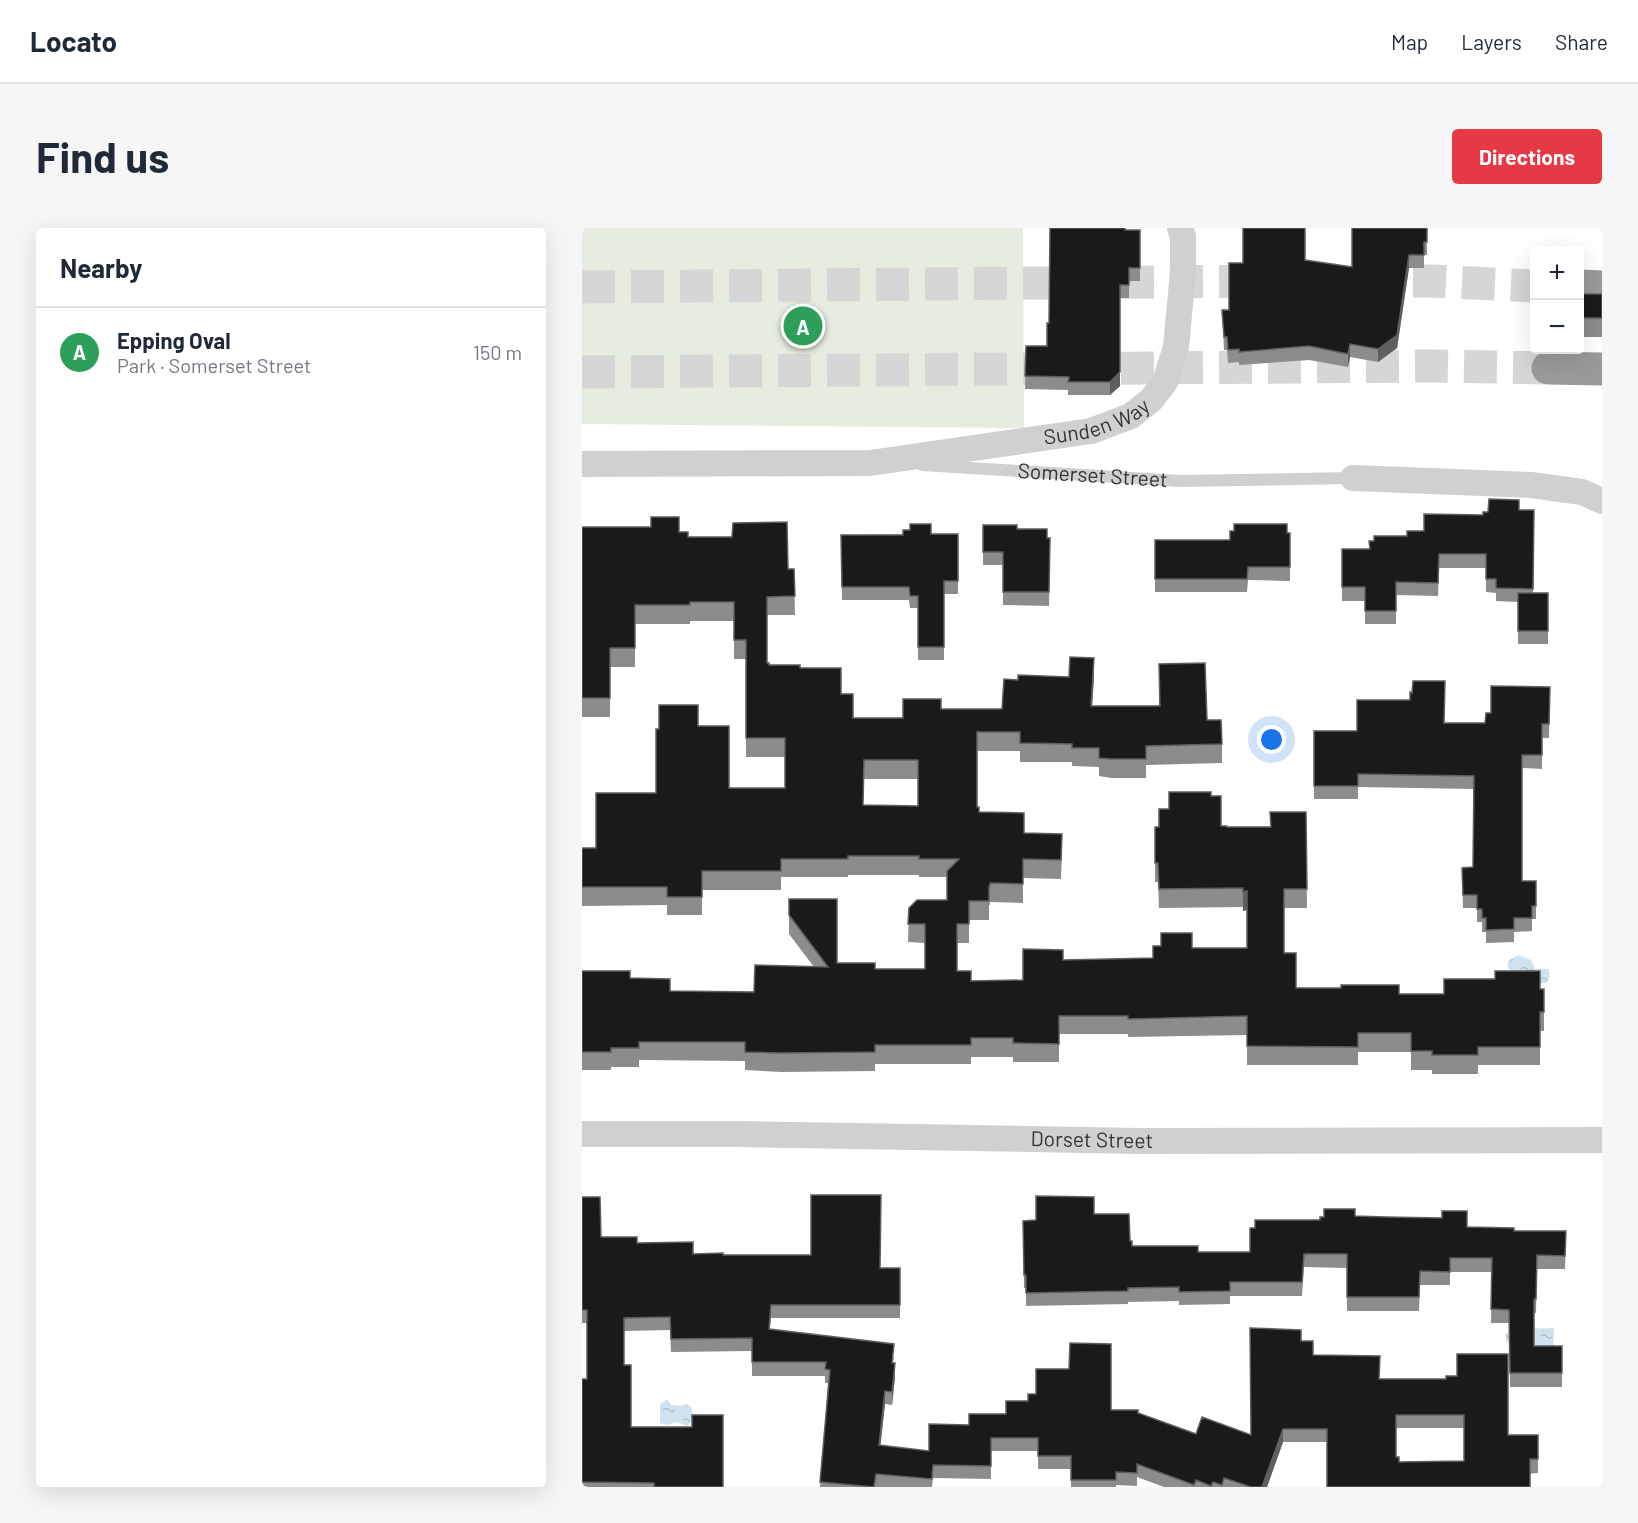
<!DOCTYPE html>
<meta charset="utf-8">
<style>
:root{--surface:#fff;--page:#f6f6f7;--text:#1f2937;--muted:#747a83;--line:#e0e1e3;--accent:#e63946}
body{margin:0;font-family:Barlow,sans-serif;background:var(--page);color:var(--text)}
.controls{position:absolute;right:18px;top:18px;display:grid;overflow:hidden;border-radius:6px;box-shadow:0 6px 24px #0002}
.controls button{width:54px;height:54px;display:grid;place-items:center;padding:0;border:0;border-bottom:2px solid var(--line);background:var(--surface);color:var(--text);font:30px sans-serif}
.you{position:absolute;left:690px;top:512px;width:21px;height:21px;margin:-15px;border:4px solid #fff;border-radius:50%;background:#1a73e8;box-shadow:0 0 0 9px #1a73e833}
.badge{display:grid;place-items:center;width:39px;height:39px;border-radius:50%;background:var(--accent);color:#fff;font-size:20px;font-weight:700}
.pin{position:absolute;translate:-50% -50%;border:3px solid #fff;box-shadow:0 2px 6px #0006}
.list{margin:0;padding:0;list-style:none}
h2{display:flex;justify-content:space-between;align-items:center;height:78px;margin:0;padding:0 24px;font-size:26px}
h2 small{font-size:20px;font-weight:400;color:var(--muted)}
.list li{display:grid;grid-template-columns:39px 1fr auto;gap:18px;align-items:center;box-sizing:border-box;height:90px;padding:0 24px;border-top:2px solid var(--line)}
.list b{display:block;font-size:22px;white-space:nowrap}
.list p{margin:0;font-size:20px;white-space:nowrap;color:var(--muted)}
.list em{font-size:20px;font-style:normal;color:var(--muted)}
.map{position:relative;flex:none;width:1020px;height:1259px;overflow:hidden;border-radius:6px}
header{display:flex;align-items:center;gap:36px;box-sizing:border-box;height:84px;padding:0 30px;background:var(--surface);border-bottom:2px solid var(--line)}
header strong{font-size:28px}
nav{display:flex;gap:33px;margin-inline-start:auto;font-size:21px}
.intro{display:flex;align-items:center;justify-content:space-between;box-sizing:border-box;height:144px;padding:0 36px}
h1{margin:0;font-size:42px}
.button{padding:15px 27px;border-radius:6px;background:var(--accent);color:#fff;font-size:21px;font-weight:700}
main{display:flex;gap:36px;padding:0 36px}
aside{flex:1;background:var(--surface);border-radius:6px;box-shadow:0 6px 24px #0002}
.map>svg:first-child{display:block}
.green{fill:#e6ecdf}
.water{fill:url(#water-ripples)}
.lines{fill:none;stroke-linecap:round;stroke-linejoin:round}
.highway-tunnel{stroke:#d6d6d6;stroke-width:33;stroke-dasharray:33 16;stroke-linecap:butt}
.lane{stroke:#d0d0d0;stroke-width:12}
.street{stroke:#d0d0d0;stroke-width:26}
.highway{stroke:#9a9a9a;stroke-width:33}
.wall{fill:#8c8c8c;fill-rule:evenodd}
.shaded-wall{fill:#5f5f5f}
.building{fill:#1a1a1a;stroke:#5f5f5f;stroke-width:1.5;fill-rule:evenodd}
.labels{text-anchor:middle;stroke-width:6;stroke-linejoin:round;paint-order:stroke}
.street-label{font-size:21px;fill:#333;stroke:#fff}
</style>
<header>
<strong>Locato</strong>
<nav><a>Map</a><a>Layers</a><a>Share</a></nav>
</header>
<div class="intro"><h1>Find us</h1><a class="button">Directions</a></div>
<main>
<aside>
<h2>Nearby<small></small></h2>
<ul class="list">
<li><span class="badge" style="background:#2e9e5b">A</span><div><b>Epping Oval</b><p>Park · Somerset Street</p></div><em>150 m</em></li>
</ul>
</aside>
<div class="map">
<svg width="1020" height="1259" viewBox="0 0 1020 1259">
<defs>
<pattern id="water-ripples" width="26" height="14" patternUnits="userSpaceOnUse" patternTransform="scale(1.5)"><rect width="26" height="14" fill="#cfe2ee"/><path d="M2 4q2-2 4 0t4 0M15 11q2-2 4 0t4 0" fill="none" stroke="#b2c2cd"/></pattern>
</defs>
<rect width="100%" height="100%" fill="#fff"/>
<!-- green -->
<path class="green" d="M0,0H441L442,200L0,196Z"/>
<!-- water -->
<path class="water" d="M936,727L949,732L953,741H967C971,771 941,745 929,743L926,740V733Z
M972,1100L971,1120L930,1119V1115L924,1113V1105L931,1104V1101Z
M85,1171L89,1177L99,1178L105,1176L110,1180V1190L107,1197L104,1198L95,1194L85,1197L78,1195V1177Z"/>
<g class="lines">
<!-- highway-tunnel -->
<path class="highway-tunnel" d="M782,53H848L952,58
M0,59L691,53
M0,144L850,138L966,140"/>
<!-- lane -->
<path class="lane" id="s1" d="M340,237L598,253L771,250"/>
<!-- street -->
<g class="street">
<path id="s2" d="M0,236L288,235L509,203L549,188L569,172L583,154L594,119L601,44V9L598,0"/>
<path d="M771,250L949,257L1000,264L1020,273"/>
<path id="s3" d="M0,906H157L558,913L1020,912"/>
</g>
<!-- highway -->
<path class="highway" d="M998,58L1020,59
M966,140L1020,141"/>
</g>
<!-- wall -->
<path class="wall" d="M845,0V27H842V40H827L815,120L796,134L768,129L766,139L727,132L657,137V134L646,135L645,122H642L640,82H647L661,35L723,32L770,39Z
M544,2H558V53H547V70H538V158L528,167H486V162L443,161L444,118H465L467,95Z
M998,66H1020V109H998Z
M937,282H952L951,365H966V416H936V374L914,373V365L904,364V340H857L856,368L814,367V396H783V373H760V321H787L792,313L825,308L901,287Z
M401,297L435,301L468,310L467,378L421,377V337H401Z
M0,299L97,304L106,309L206,341H212L213,387H185V435L187,437L218,440L259,466L271,490H321L359,481H420L436,452L487,449L512,448L510,478H577V436L625,492L640,516V535L564,537V550H529L517,548V539L490,538V534H438V523H395V579L397,584L442,605L480,625L479,651L441,650V675L408,674V677H407V692H387V715H375V743L389,753L441,752L481,732L571,730L610,720H665V682L661,683V679L577,680L576,654H573V599H577L587,581L629,568L639,598L645,599H688L724,584L725,680H702V725L714,760L817,766H862L962,761V803H958V837H896V846H850V842H829V824H776V837H665V807L546,809V806H477V834H431V829H389V836H293V843L199,844L163,842V833L57,832V839H29V842H0V743L48,750L88,763L172,764L232,739L207,706V671L255,735L293,741H343V715L326,714L327,680L365,672V649H337V647H266V649H199V662H120V687H85V677L0,678V620H14L74,565L116,498L147,560H203V529H164V431H152V393H108V396H53V439H28V489H0ZM282,551H336V578L281,577Z
M705,305H708V353L666,352L665,364H573V312H648Z
M376,306V366H362V432H336V380H328L327,372H260L259,307Z
M968,472L967,510H960V541L940,540V653H954V691H950V703L932,704V714L904,715V704H900V694H895V680H881L880,640L891,639V561L776,559V571H732V503H775L862,495H903L909,485Z
M0,969L19,1009L111,1026L141,1027L298,1040H318V1090H189L188,1101L312,1129L311,1135L313,1149L310,1177L303,1176L298,1218L347,1223L387,1197L424,1186L529,1182L556,1185L614,1206L669,1207L719,1113L731,1127L798,1151H864L926,1207H956V1245L745,1259V1214H701L685,1259H582L555,1249V1258L534,1257V1259H489V1241H456V1223H409V1251L351,1250L350,1259H238L246,1155H243V1148H170V1123L89,1124L88,1102L42,1103V1137L49,1199L141,1259H0V1151H5V1095H0ZM814,1200H882V1233L817,1234L814,1229Z
M512,986L548,1013L550,1018L616,1024H668L673,1000L773,988L932,1003H984L983,1041H955L954,1085H952V1118H980V1159H928L927,1095H909L910,1044H868V1057H838L837,1083H765V1040L722,1039L720,1068H648V1076L597,1077V1073L546,1074V1076L444,1078V1060H442L441,993L454,992Z"/>
<!-- shaded-wall -->
<path class="shaded-wall" d="M827,27V40L815,120L796,134V121Z
M768,116V129L766,139V126Z
M538,144V158L528,167V154Z
M512,430V448L509,497V478Z
M665,663V682L661,683V664Z
M313,1135V1149L310,1177V1164Z
M303,1163V1176L297,1231V1217Z
M701,1201V1214L685,1259H680Z"/>
<!-- building -->
<path class="building" d="M468,0H543V2H558V40H547V57H538V144L528,154H486L487,149L443,148L444,118H465V95H467Z
M661,0H723V32L770,39V0H845V14H842V27H827L815,107L796,121L768,116L766,126L727,118L657,124V121L646,122L645,109H642L640,82H647V35H661Z
M998,66H1020V90H998Z
M907,271L937,272V282H952L951,361L914,360V351H904V326H857L856,355L814,354V383H783V359H760V321H788L787,313H792V308H825V303H842V286L901,287V284H906Z
M69,289H97V304H106V309H150L151,295L205,294L206,341H212L213,368L185,369V435H187V437H218V440H259V466H271V490H321V471H359V481H420L422,451L436,452V447L487,449L488,429L512,430L509,478H578L577,436L623,435L625,492H639L640,516L564,518V531H529L517,530V520H490V516L438,515V504H395V579H397V584L442,585V605L480,606L479,632L441,631V656L408,655V658H407V673H387V696H375V743H389V753L441,752V721L481,722V732L571,730V718H579V705H610V720H665V663L661,664V660L577,661L576,635H573V599H577V581H587V564H629V568H639V598H645V599H689L688,584H724L725,661H702V725H714V760H759V757H817V766H862V751H913V743H958V761H962V784H958V819H896V827H850V823H829V805H776V819L665,818V788L546,791V788H477V816L431,815V810H389V817H293V824L199,825L163,824V814H57V820H29V824H0V743H48V750L88,751V763L172,764L173,737L246,739L207,687V671H255V735H293V741H343V696H326L327,680L335,672H365V643L377,631H337V628H266V631H199V643H120V669H85V659H0V620H14V565H74V501H77V477H116V498H147V560H203V510H164V412H152V374H108V377H53V420H28V470H0V299H69ZM282,532H336V578L281,577Z
M328,296H349V306H376V353H362V419H336V368H328L327,359H260L259,307H321V302H328Z
M652,296H705V305H708V339H666L665,351H573V312H648V303H652Z
M401,297H435V301H465V310H468L467,364H421V324H401Z
M936,365H966V403H936Z
M831,453H863L862,495H903L904,485H909V458L968,459L967,496H960V527H940V653H954V678H950V690H932V701L904,702V690H900V681H895V667H881L880,640L891,639L892,548L776,546V558H732V503H775V472H828V464L830,465Z
M229,967H299L298,1040H318V1077H189L187,1101L312,1116L310,1135H313L310,1164L303,1163L297,1217L347,1223V1196L387,1197V1186H424V1173H446V1166H454V1141H487L488,1115L529,1116V1182H556V1185L614,1206L620,1189L669,1207L668,1100L719,1102V1113H731V1127L798,1128L797,1151H864V1148H875V1126H926V1207H956V1231H948V1259H745V1201H701L680,1259H669L642,1250L640,1257L631,1254L629,1258L614,1252L612,1257L555,1236V1245L534,1244V1252H489V1228H456V1210H409V1238L351,1237L350,1251L294,1246L292,1259L238,1254L248,1142L243,1141L244,1134H170V1110L89,1111L88,1089L42,1090V1137H49V1199H110V1187H141V1259H72V1255L0,1254V1151H5V1082H0V969H18L19,1009H55V1015L111,1014V1026L141,1025V1027H229ZM814,1187H882V1233L817,1234V1229H814Z
M454,968L512,969V986H547L548,1013H550V1018H616V1024H668V1000H673V992H738V989H742V981H773V988L804,989L860,990V983H885V999L932,1000V1003H984L983,1028L955,1027L954,1071H952V1118H980V1145H928L927,1082L909,1081L910,1030H868V1044L838,1043L837,1069H765V1026H722L720,1054H648V1063L597,1064V1059L546,1060V1063L444,1065V1047H442L441,993L454,992Z"/>
<g class="labels">
<!-- street labels -->
<g class="street-label">
<text dy="7" stroke="none"><textPath href="#s2" startOffset="519">Sunden Way</textPath></text>
<text dy="7" stroke="none"><textPath href="#s1" startOffset="171">Somerset Street</textPath></text>
<text dy="7" stroke="none"><textPath href="#s3" startOffset="510">Dorset Street</textPath></text>
</g>
</g>
</svg>
<div class="controls">
<button>+</button>
<button>−</button>
</div>
<div class="you"></div>
<div class="pin badge" style="left:221px;top:98px;background:#2e9e5b">A</div>
</div>
</main>
